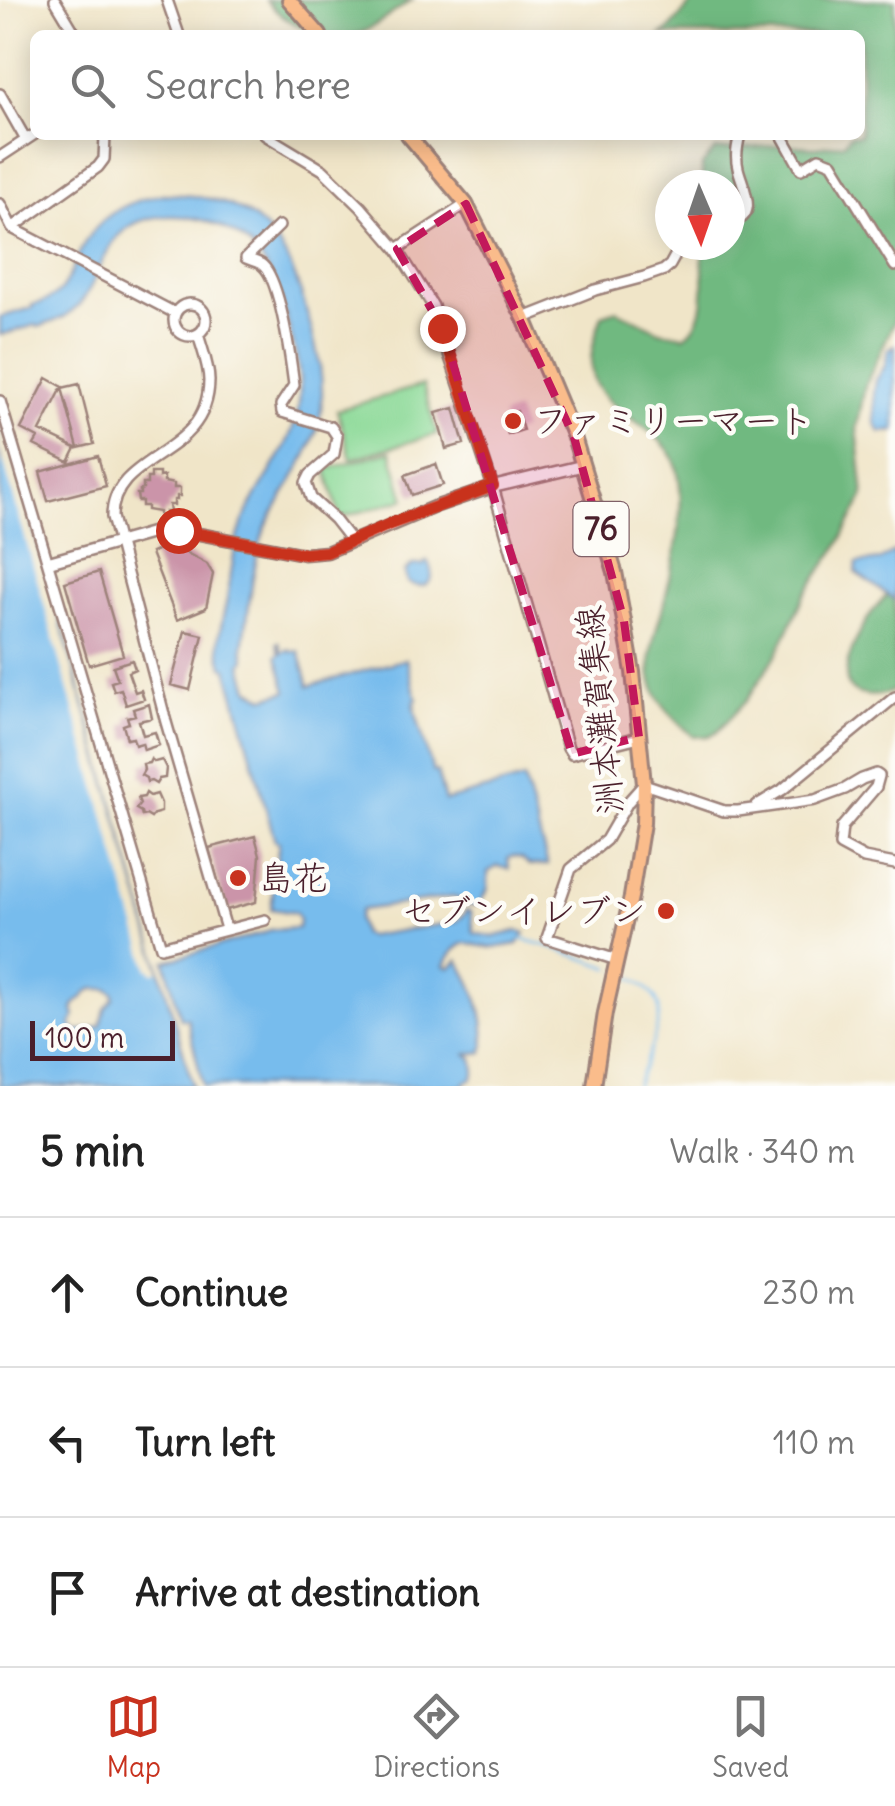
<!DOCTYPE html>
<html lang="en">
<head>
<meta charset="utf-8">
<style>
	body { margin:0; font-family:Delius,"Klee One",sans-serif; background:#f2f2f2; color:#222 }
	.compass { position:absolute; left:655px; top:170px; width:90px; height:90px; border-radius:50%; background:#fff; box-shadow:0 5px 25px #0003; rotate:178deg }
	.scale { position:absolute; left:30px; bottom:25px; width:145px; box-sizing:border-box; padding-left:10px; border:5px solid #4a1f2b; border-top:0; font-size:28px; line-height:35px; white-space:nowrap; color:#4a1f2b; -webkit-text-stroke:8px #fdfcf7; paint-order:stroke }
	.stop { position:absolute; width:30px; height:30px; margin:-22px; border:8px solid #c8321e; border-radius:50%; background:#fff }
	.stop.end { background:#c8321e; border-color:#fff; box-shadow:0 2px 10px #0008 }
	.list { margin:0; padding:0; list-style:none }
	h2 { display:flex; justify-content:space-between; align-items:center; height:130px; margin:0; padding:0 40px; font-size:42px }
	h2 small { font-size:32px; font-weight:400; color:#767676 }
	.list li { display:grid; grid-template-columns:65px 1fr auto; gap:30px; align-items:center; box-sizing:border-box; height:150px; padding:0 40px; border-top:2px solid #e0e0e0 }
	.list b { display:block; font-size:38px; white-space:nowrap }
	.list em { font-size:32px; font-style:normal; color:#767676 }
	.icon { flex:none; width:55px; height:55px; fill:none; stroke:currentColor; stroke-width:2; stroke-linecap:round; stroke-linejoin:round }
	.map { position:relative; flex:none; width:895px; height:1086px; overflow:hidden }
	.search { position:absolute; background:#fff; box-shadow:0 5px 25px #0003; left:30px; right:30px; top:30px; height:110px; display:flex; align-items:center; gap:25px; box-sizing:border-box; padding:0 35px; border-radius:15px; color:#767676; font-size:38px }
	.sheet { height:580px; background:#fff }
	nav { display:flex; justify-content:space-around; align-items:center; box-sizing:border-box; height:140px; border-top:2px solid #e0e0e0; background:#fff; font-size:28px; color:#767676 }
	nav a { display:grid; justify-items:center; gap:5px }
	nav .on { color:#c8321e }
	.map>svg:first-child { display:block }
	.green { fill:#8bd997; stroke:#6a7c61; stroke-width:2.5 }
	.forest { fill:#70b980; stroke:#5d6c56; stroke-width:2.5 }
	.water { fill:#77bced; stroke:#606e8c; stroke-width:2.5; fill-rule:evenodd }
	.pier { fill:#f0e5c8 }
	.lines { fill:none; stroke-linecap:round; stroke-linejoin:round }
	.stream { stroke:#77bced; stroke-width:2.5 }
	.building { fill:#cb94a9 }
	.minor-casing { stroke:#9d827a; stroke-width:14 }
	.tertiary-casing { stroke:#9d827a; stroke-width:15 }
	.primary-casing { stroke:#9d827a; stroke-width:18 }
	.minor { stroke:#fff; stroke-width:9 }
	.tertiary { stroke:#fff; stroke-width:10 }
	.primary { stroke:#fabc8b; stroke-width:12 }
	.route { stroke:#c8321e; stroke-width:12 }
	.marked { fill:#c2185b; fill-opacity:0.2; stroke:#c2185b; stroke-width:8; stroke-dasharray:20 12; stroke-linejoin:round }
	.poi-dot { fill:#c8321e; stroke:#fdfcf7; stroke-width:4 }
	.labels { text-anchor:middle; stroke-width:9; stroke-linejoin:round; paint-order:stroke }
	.shield { fill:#fdfcf7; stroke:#806168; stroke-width:2.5 }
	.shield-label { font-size:32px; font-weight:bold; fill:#4a1f2b }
	.poi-label { font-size:35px; fill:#4a1f2b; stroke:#fdfcf7; text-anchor:start }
	.street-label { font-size:35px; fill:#4a1f2b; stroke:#fdfcf7 }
</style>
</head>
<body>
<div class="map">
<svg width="895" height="1086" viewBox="0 0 895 1086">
	<rect width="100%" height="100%" fill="#fdfcf7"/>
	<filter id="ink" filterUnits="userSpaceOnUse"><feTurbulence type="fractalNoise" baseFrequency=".01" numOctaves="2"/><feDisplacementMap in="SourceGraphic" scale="20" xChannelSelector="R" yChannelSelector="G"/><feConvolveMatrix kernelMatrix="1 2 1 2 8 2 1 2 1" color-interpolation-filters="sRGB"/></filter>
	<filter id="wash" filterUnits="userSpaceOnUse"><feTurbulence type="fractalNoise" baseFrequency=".0048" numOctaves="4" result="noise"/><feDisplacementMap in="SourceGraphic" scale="40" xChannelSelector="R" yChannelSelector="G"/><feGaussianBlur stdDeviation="2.25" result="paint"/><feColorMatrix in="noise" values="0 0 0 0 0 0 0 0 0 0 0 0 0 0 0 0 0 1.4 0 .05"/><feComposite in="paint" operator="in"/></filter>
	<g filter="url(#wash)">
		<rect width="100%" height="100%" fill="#f0e5c8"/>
		<path class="green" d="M 423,385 L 437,434 L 351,459 L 337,410 Z
			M 391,451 L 405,499 L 340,518 L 326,469 Z"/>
		<path class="forest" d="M 266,0 L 412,0 C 395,11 377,27 358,34 C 326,44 285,25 266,0 Z
			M 694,0 L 895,0 L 895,320 L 865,386 L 857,428 L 864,496 L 837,548 L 805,594 L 777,654 L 747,700 L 716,733 L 708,736 L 694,737 C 678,722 657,704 652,682 C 646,659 656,630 663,607 C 673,567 689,502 675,462 C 670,448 657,437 645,428 C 592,392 579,381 602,315 L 617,310 L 660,331 L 684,336 C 711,320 702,273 702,245 L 730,245 L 730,185 L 702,185 L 702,165 L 715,150 L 785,145 L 814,147 L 844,143 L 850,135 L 860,135 L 860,35 L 661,35 L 670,29 Z
			M 895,587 L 895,690 C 883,696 867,698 855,692 C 832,679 861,628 873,611 C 879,603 888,595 895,587 Z"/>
		<path class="water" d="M 163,194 C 256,195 287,236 309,320 C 317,351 325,378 321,410 C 316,446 294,477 277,507 C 272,516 266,525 263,534 C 252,570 249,610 243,647 L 245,660 L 242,664 L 249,689 L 265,698 L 287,691 L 277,656 L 280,654 L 277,643 L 279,642 L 282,653 L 289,649 L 290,652 L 299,651 L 309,686 L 406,659 L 417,700 L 414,702 L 416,706 L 414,707 L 433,772 L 437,772 L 445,801 L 524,779 L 548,865 L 529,865 L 522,858 L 512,856 L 508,859 L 509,869 L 498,866 L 488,872 L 488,889 L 478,905 L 465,905 L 465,900 L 452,897 L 361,910 L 358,919 L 362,934 L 368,936 L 456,922 L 465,914 L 466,910 L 471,912 L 474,933 L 493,937 L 517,931 L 525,933 L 518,944 L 492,948 L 465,943 C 454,948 449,955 445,966 L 450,968 L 458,960 C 475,986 489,1021 483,1052 L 467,1054 L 473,1058 L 475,1069 L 473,1078 L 465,1082 L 464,1086 L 203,1086 L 187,1018 L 181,1019 L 165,961 L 264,933 L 270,930 L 298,928 L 299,920 L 296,913 L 271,909 L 279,842 L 275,841 L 227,668 L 223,666 C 221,659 219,652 219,644 C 219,629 224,614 227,599 C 232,570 234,538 248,511 C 264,478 291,447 298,410 C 305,377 293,344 285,313 C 276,282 263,250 233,233 C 206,217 168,210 138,222 C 101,238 102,279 78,306 C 67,318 53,322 38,327 L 36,325 L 0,335 L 0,317 L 32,308 L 32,305 C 73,298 68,265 89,236 C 107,210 134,200 163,194 Z
			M 895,345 L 895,431 L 880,432 L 875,422 L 874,392 L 876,380 L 885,366 L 888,349 Z
			M 0,408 L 193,1086 L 0,1086 ZM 93,989 L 108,989 L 113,993 L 114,998 L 105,1009 L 101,1026 L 76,1032 L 71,1025 L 75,1016 L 73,1010 L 75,1004 C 83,1000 85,992 93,989 Z
			M 895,551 L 895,600 L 856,573 L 857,563 L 881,560 Z
			M 427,561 C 440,579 426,593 407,582 L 405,572 L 412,565 L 423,565 Z"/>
		<path class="pier" d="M 0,415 L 159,971 L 152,973 L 150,968 L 148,969 L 0,450 Z"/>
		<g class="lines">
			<path class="stream" d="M 518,938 L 548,946 L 610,968
				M 618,971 C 633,979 656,989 659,1008 C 661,1027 643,1068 636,1086"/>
		</g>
		<g id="blocks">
			<path class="building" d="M 47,378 L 63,387 L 62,388 L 79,384 L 94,444 L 78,448 L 62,388 L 40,431 L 76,448 L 69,462 L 34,445 L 38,438 L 21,429 Z
				M 454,408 L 464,444 L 446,449 L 436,413 Z
				M 517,411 L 523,430 L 508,435 L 502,416 Z
				M 98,456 L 106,486 L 48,501 L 40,472 Z
				M 436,464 L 443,485 L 412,495 L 405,475 Z
				M 151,473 L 159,473 L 159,477 L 164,476 L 164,482 L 174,484 L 174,488 L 180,488 L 180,496 L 177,496 L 177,500 L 174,500 L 174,505 L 169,505 L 170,512 L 165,512 L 165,517 L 159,517 L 159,512 L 147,510 L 147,506 L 142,506 L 142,501 L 138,501 L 137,494 L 140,494 L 140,490 L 143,489 L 143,484 L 147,484 L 147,478 L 151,478 Z
				M 161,549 L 181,550 L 207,564 L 213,574 L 206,608 L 177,620 L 151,553 Z
				M 99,572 L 123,655 L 89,665 L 65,582 Z
				M 185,631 L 203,635 L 190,690 L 171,685 Z
				M 132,660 L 135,669 L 128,672 L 135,692 L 141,690 L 144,699 L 126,705 L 121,689 L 114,691 L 111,682 L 118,680 L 113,666 Z
				M 149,704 L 152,718 L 139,721 L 143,735 L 155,732 L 159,745 L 144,750 L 142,743 L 135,745 L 133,738 L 127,739 L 123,725 L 129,723 L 127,717 L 135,715 L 133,709 Z
				M 151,759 L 155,762 L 162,760 L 166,768 L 165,778 L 159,779 L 156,784 L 151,781 L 147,782 L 146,778 L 141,775 L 144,770 L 143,764 L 149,763 Z
				M 146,793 L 150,796 L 157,794 L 161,803 L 161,812 L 154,814 L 151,818 L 146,815 L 142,816 L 141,812 L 136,809 L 140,804 L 138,798 L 144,797 Z
				M 255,836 L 260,855 L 256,902 L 226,910 L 209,848 Z"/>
		</g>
	</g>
	<g filter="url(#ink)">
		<use href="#blocks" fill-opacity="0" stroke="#9d827a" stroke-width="2.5"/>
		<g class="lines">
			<g class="minor-casing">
				<path id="minor" d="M 55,0 L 76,35
					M 167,0 L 179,35
					M 0,94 L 26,140
					M 265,135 L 323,170 L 361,207 L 397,249 L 433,306 L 493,487 L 568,748 L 572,754 L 639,737
					M 782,135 L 801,169 L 819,158 L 832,163 L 895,266
					M 0,157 L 35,134
					M 0,204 L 12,228 L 175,313
					M 730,222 C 761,217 742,186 738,168 C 735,156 737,146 740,135
					M 279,226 L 246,258 C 250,260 256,261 261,264 C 280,276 291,362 294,385 L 281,405 L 282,412 L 331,427 L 337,436 L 334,454 L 310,475 L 306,483 L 311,498 L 334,519 L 352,542
					M 12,228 L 98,167 L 104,159 L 105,135
					M 397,249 L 466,204
					M174 320a16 16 0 1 1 32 0a16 16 0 1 1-32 0Z
					M 524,318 L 595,290 L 644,277 L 664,270 L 670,265 L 681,245
					M 198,334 C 202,349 209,365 209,381 C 208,459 112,452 112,517 L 166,722 L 226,929
					M 0,401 L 161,947 L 265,920
					M 757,805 L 782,790 L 895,697
					M 617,960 L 547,938 L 571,869 L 606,840 L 628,802 L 644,784 L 724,811 L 738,811 L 815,800 L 845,789 L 862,779 L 876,774 L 879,776 L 876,787 L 842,827 L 840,845 L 864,858 L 895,864"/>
			</g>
			<g class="tertiary-casing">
				<path id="tertiary" d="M 49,562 L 159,531 L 178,530 L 304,554 L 327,552 L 434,507 L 493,487 L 581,466"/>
			</g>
			<g class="primary-casing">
				<path id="primary" d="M 289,0 L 320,35
					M 408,135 L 466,204 L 524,318 L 574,437 L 615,572 L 624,621 L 633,672 L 644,784 L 643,823 L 631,897 L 605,1013 L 594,1086"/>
			</g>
			<use href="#minor" class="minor"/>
			<use href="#tertiary" class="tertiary"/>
			<use href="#primary" class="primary"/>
		</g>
	</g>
	<g class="lines" filter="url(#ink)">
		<path class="route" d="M 178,530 L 304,554 L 327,552 L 390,524 L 493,486 L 442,328"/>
	</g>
	<path class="marked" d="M 466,204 L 574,437 L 624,621 L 639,737 L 572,754 L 442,328 L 397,249 Z"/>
	<g class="poi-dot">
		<circle cx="513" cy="421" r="10"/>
		<circle cx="238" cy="878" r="10"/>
		<circle cx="666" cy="911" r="10"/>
	</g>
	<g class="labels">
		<rect class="shield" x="573.5" y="502" width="55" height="54" rx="8"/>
		<g class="shield-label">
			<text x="601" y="540">76</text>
		</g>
		<g class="poi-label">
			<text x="533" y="433">ファミリーマート</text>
			<text x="258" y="890">島花</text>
			<text x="646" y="923" text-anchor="end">セブンイレブン</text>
		</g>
		<g class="street-label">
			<text transform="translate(600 710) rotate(-96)" y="12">洲本灘賀集線</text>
		</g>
	</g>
</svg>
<svg class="compass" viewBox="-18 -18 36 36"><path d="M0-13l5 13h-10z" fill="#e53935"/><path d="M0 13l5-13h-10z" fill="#767676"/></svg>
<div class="scale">100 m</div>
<div class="stop" style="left:178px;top:530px"></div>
<div class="stop end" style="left:442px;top:328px"></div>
<div class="search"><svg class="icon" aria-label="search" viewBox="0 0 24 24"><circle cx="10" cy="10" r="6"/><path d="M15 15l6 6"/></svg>Search here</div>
</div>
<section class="sheet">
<h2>5 min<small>Walk · 340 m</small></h2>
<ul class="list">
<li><svg class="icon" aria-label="ahead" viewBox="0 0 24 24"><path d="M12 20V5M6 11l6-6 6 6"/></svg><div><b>Continue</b></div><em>230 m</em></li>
<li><svg class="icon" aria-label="left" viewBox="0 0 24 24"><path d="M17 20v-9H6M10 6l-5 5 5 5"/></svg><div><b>Turn left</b></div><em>110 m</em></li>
<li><svg class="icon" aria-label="arrive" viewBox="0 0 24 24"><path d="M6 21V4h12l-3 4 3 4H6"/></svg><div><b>Arrive at destination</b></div></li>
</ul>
</section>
<nav>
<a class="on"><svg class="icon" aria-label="map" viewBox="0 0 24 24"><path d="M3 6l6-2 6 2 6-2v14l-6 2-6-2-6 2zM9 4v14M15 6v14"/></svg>Map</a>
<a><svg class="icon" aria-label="directions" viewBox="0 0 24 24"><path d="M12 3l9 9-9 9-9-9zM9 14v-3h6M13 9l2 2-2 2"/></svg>Directions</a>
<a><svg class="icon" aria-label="saved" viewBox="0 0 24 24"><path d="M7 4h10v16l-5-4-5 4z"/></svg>Saved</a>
</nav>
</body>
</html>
